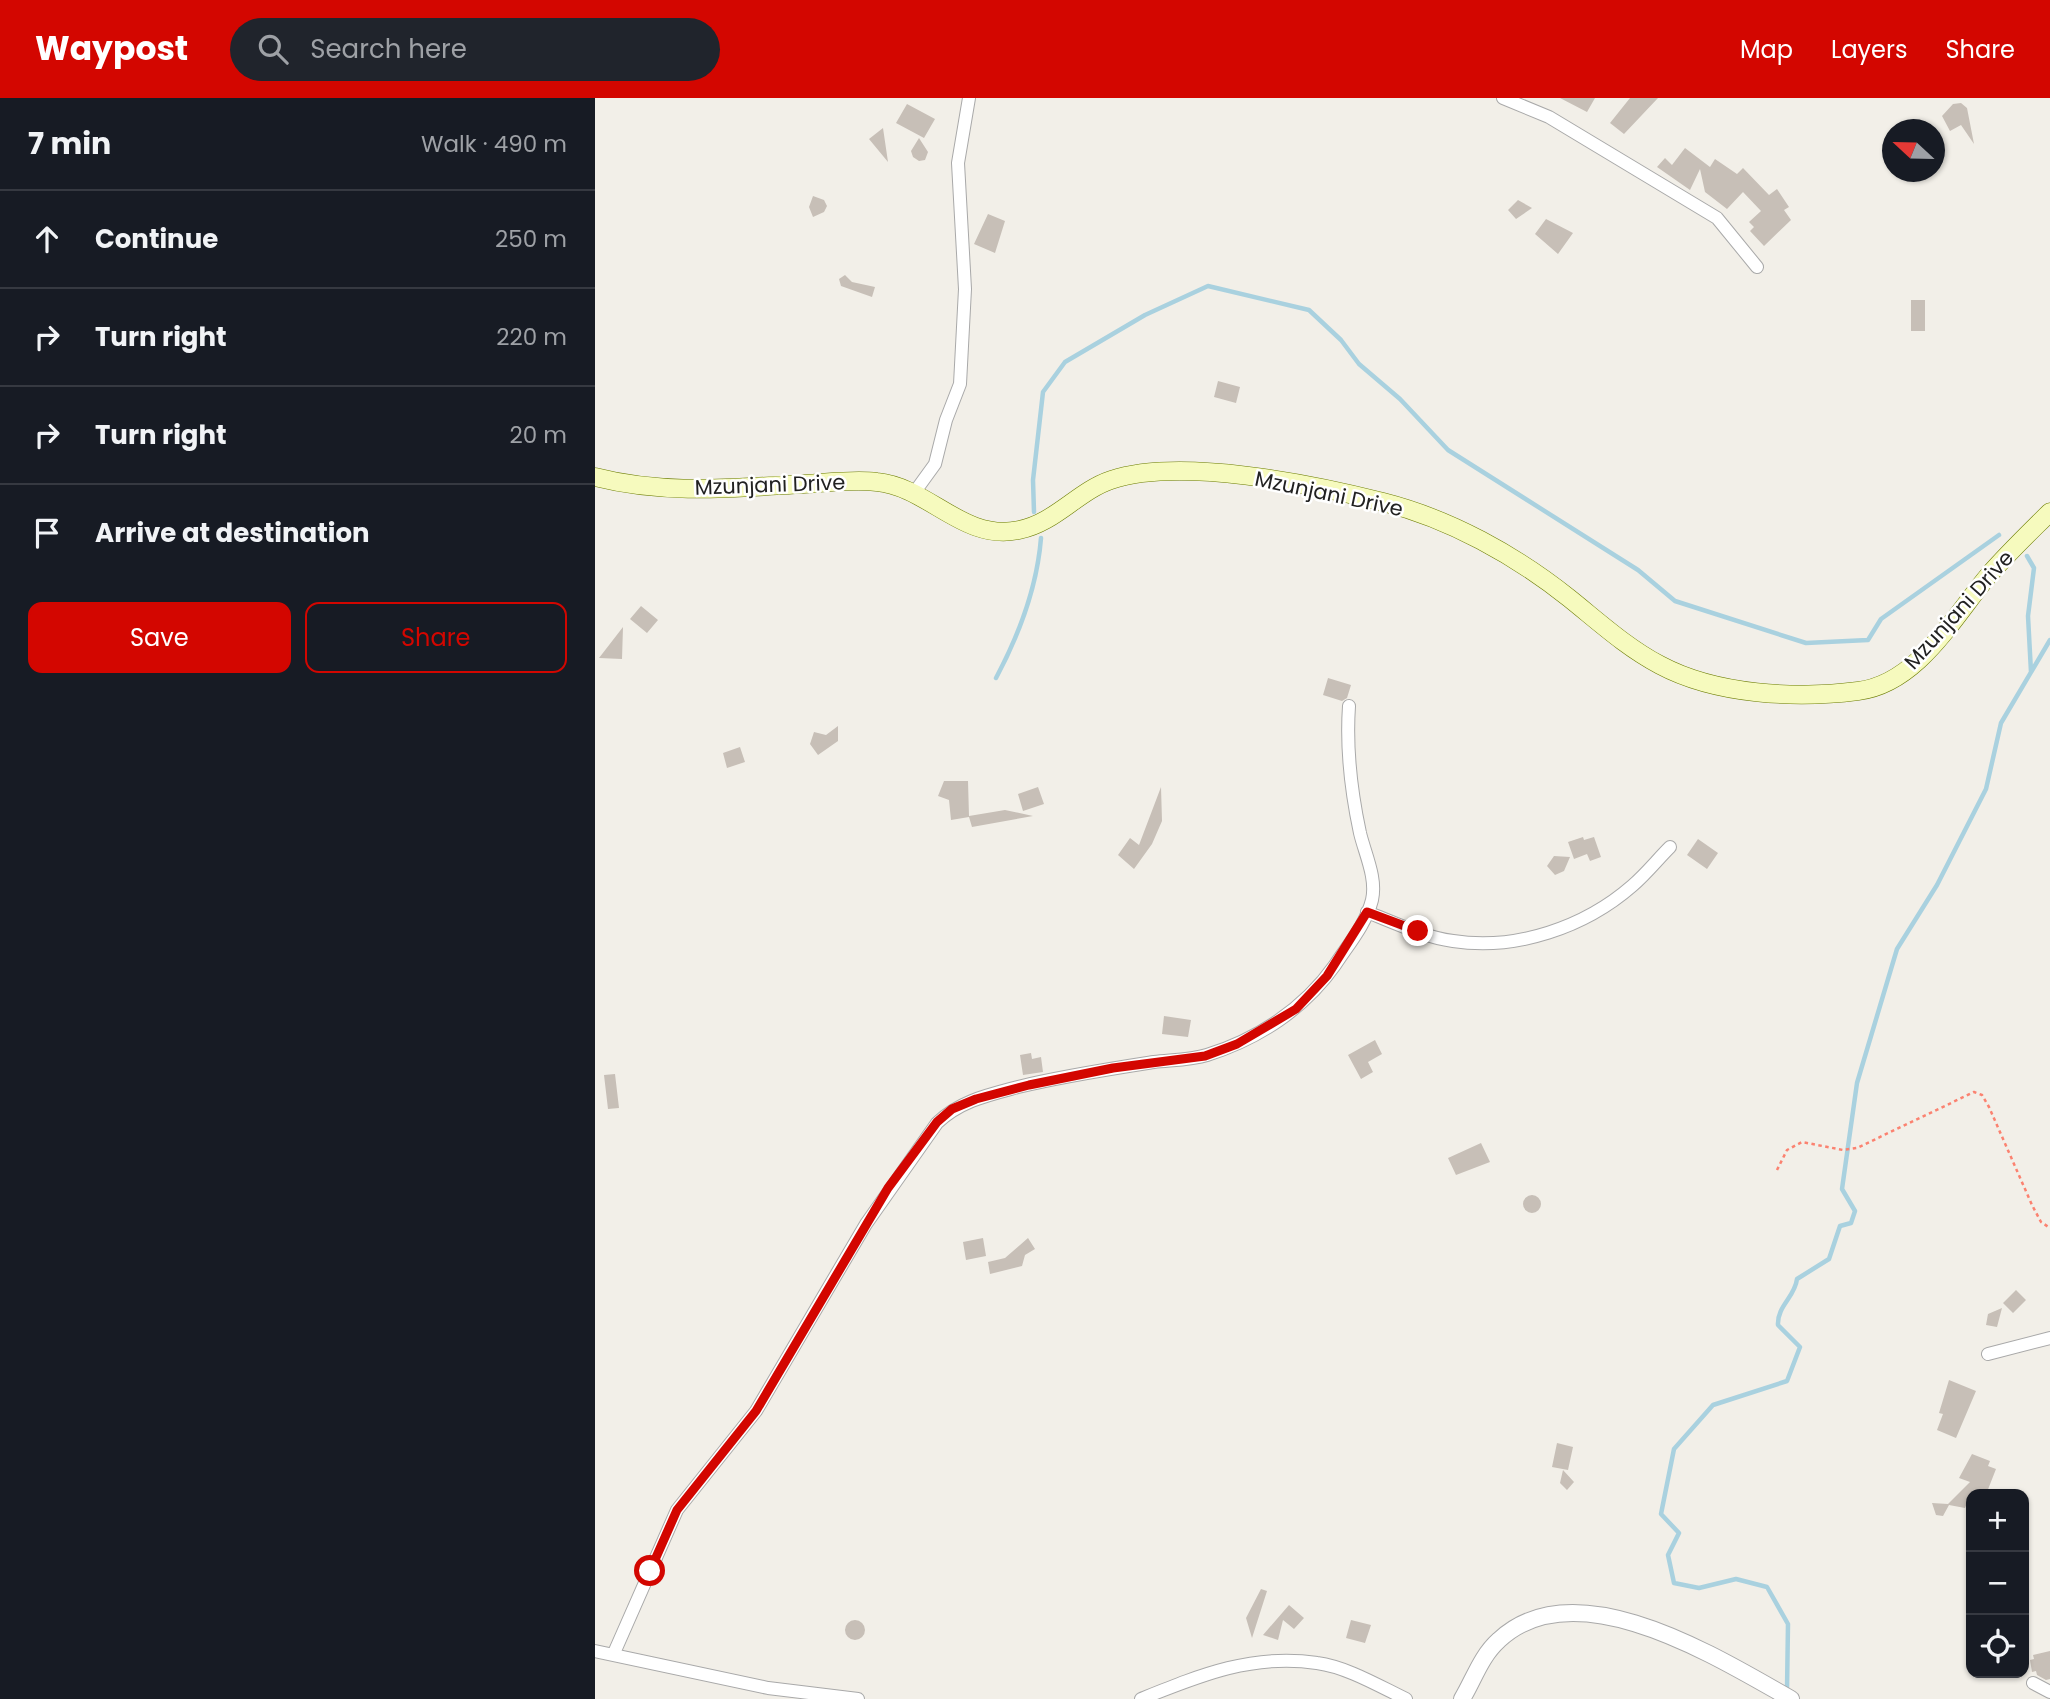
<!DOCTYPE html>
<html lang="en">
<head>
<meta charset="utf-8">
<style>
	body { margin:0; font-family:Poppins,sans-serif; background:#20242c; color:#f1f3f6 }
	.controls { position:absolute; right:21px; bottom:21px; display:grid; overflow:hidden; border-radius:14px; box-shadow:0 2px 5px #0004 }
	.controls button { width:63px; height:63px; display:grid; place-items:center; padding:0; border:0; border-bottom:2px solid #363941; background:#171b24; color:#f1f3f6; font:35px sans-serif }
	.compass { position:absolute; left:1287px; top:21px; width:63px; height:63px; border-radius:50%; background:#171b24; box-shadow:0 2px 5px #0004; rotate:292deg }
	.stop { position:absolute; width:21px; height:21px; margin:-16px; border:5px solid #d30600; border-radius:50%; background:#fff }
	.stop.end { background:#d30600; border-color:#fff; box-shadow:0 2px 7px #0008 }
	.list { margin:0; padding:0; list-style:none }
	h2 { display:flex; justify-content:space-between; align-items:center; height:91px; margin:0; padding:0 28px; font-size:30px }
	h2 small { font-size:23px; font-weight:400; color:#9ea1a6 }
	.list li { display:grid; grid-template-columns:46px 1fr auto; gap:21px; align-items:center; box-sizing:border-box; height:98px; padding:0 28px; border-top:2px solid #363941 }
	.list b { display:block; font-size:26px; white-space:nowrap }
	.list em { font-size:23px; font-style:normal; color:#9ea1a6 }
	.actions { display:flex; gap:14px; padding:21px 28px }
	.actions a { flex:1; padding:16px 0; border:2px solid #d30600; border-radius:14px; text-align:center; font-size:24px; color:#d30600 }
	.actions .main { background:#d30600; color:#fff }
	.icon { flex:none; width:38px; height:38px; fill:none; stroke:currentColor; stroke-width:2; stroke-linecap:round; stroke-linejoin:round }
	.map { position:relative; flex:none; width:1455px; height:1601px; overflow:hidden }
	header { display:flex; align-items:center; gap:42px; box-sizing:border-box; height:98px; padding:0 35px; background:#d30600; color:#fff }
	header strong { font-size:33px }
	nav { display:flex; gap:38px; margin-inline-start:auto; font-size:24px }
	.search { width:490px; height:63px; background:#20242c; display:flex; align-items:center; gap:18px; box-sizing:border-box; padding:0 24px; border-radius:38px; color:#9ea1a6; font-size:26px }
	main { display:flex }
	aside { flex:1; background:#171b24 }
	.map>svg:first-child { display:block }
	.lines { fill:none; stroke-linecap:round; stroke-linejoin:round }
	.stream { stroke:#a9d1df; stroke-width:4.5 }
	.building { fill:#c7bfb7 }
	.minor-casing { stroke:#a9a9a9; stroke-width:14 }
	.tertiary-casing { stroke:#a9a9a9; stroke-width:18 }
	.secondary-casing { stroke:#6c7d04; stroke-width:19 }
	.path { stroke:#fb8270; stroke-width:2.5; stroke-dasharray:3.5 3.5; stroke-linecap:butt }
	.minor { stroke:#fff; stroke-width:12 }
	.tertiary { stroke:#fff; stroke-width:16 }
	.secondary { stroke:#f6fabe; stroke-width:18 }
	.route { stroke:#d30600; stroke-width:9 }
	.labels { text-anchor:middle; stroke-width:5; stroke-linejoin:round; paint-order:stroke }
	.street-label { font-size:21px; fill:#222; stroke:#fff }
</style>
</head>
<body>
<header>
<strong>Waypost</strong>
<div class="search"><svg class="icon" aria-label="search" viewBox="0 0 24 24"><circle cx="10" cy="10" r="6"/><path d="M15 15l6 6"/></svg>Search here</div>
<nav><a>Map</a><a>Layers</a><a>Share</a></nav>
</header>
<main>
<aside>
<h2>7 min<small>Walk · 490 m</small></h2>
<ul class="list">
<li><svg class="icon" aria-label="ahead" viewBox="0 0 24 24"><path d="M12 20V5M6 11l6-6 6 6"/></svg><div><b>Continue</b></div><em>250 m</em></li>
<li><svg class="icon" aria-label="right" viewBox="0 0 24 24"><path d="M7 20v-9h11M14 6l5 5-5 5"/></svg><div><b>Turn right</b></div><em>220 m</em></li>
<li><svg class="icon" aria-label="right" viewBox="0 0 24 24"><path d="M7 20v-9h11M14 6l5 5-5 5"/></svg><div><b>Turn right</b></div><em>20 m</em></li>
<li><svg class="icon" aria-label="arrive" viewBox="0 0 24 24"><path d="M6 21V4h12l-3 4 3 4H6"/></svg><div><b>Arrive at destination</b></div></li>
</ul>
<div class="actions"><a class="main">Save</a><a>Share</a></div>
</aside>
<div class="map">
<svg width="1455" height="1601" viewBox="0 0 1455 1601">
	<rect width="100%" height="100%" fill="#f2efe8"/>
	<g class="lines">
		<path class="stream" d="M 439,414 L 438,382 L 448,294 L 470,264 L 550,217 L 613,188 L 714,212 L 746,242 L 764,266 L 805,301 L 853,352 L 1043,472 L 1080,503 L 1211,545 L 1273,542 L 1286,521 L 1404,437
			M 1432,458 L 1439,470 L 1433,518 L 1436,574
			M 401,580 C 425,535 442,490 446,440
			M 1192,1592 L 1193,1526 L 1172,1489 L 1141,1481 L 1104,1490 L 1079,1485 L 1073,1457 L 1084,1435 L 1066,1416 L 1079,1351 L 1118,1307 L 1192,1283 L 1205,1249 L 1183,1227 C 1182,1208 1200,1199 1202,1181 L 1234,1161 L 1245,1128 L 1256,1125 L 1260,1113 L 1247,1091 L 1262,985 L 1302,851 L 1342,787 L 1391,691 L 1406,625 L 1455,542"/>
	</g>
	<path class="building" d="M 965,0 L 1000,0 L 992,14 Z
		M 1035,0 L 1063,0 L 1029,36 L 1015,25 Z
		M 1366,5 L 1372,10 L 1379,46 L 1366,27 L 1355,33 L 1347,18 L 1358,6 Z
		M 312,6 L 340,21 L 329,40 L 301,25 Z
		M 288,30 L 293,64 L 274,41 Z
		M 324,40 L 333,54 L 330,62 L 324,63 L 318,59 L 316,53 Z
		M 1090,50 L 1115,69 L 1120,61 L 1142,76 L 1148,70 L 1174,97 L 1182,91 L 1194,109 L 1189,112 L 1196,122 L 1169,148 L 1155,133 L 1159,129 L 1154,124 L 1166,113 L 1148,94 L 1132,111 L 1110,94 L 1105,71 L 1095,92 L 1062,69 L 1070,60 L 1077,67 Z
		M 218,98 L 229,102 L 232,108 L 229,114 L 218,119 L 214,109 Z
		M 923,102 L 937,110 L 921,121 L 913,112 Z
		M 393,116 L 410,123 L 400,155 L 379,146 Z
		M 951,121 L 978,135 L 963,156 L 940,136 Z
		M 250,177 L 257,184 L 280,189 L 277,199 L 246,188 L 244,181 Z
		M 1316,202 L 1330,202 L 1330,233 L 1316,233 Z
		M 623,283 L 645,289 L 641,305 L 619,299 Z
		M 46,508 L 63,522 L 52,535 L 35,521 Z
		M 28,529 L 27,561 L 4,560 Z
		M 733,580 L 756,587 L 752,600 L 747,603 L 728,597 Z
		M 243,628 L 243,643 L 223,657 L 215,646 L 219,634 L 231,637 Z
		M 145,649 L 150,664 L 132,670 L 128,655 Z
		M 349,683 L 373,683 L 374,718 L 410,712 L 438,718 L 377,729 L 374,719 L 356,722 L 354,702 L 343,698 Z
		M 443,689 L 449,706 L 428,713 L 423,696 Z
		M 566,689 L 567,723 L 557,746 L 539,771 L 523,757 L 535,740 L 544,747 Z
		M 988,739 L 989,742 L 999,739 L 1006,759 L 995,763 L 992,756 L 979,761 L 973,744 Z
		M 1103,741 L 1123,755 L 1112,771 L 1092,757 Z
		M 959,758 L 975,759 L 969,773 L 960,777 L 952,768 Z
		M 569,918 L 596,922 L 593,939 L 567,936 Z
		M 780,942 L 787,956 L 773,964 L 778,974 L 766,981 L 753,957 Z
		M 436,955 L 437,961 L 446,959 L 448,974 L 428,977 L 425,957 Z
		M 20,976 L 24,1010 L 13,1011 L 9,977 Z
		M 886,1045 L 895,1064 L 861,1077 L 853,1060 Z
		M928 1106a9 9 0 1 1 18 0a9 9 0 1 1-18 0Z
		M 388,1140 L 391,1158 L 371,1162 L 368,1144 Z
		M 433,1140 L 440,1151 L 430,1157 L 427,1168 L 395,1176 L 393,1164 L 410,1160 Z
		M 1421,1192 L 1431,1202 L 1418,1215 L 1408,1205 Z
		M 1407,1210 L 1402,1229 L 1391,1227 L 1393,1216 Z
		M 1354,1282 L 1381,1293 L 1361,1340 L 1342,1332 L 1348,1316 L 1344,1315 Z
		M 962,1345 L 978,1349 L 973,1372 L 957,1369 Z
		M 1377,1356 L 1395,1363 L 1393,1368 L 1401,1371 L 1392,1394 L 1376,1396 L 1370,1410 L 1354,1407 L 1348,1418 L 1341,1417 L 1337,1405 L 1353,1406 L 1375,1384 L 1364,1380 Z
		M 968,1372 L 979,1384 L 972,1392 L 965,1385 Z
		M 666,1491 L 672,1493 L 657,1540 L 651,1520 Z
		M 694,1507 L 709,1520 L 699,1531 L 688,1522 L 683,1542 L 668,1537 Z
		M 756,1522 L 776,1527 L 770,1545 L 751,1540 Z
		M250 1532a10 10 0 1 1 20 0a10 10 0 1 1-20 0Z
		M 1455,1553 L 1455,1581 L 1451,1582 L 1442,1577 L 1441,1573 L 1437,1574 L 1435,1562 L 1439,1561 L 1438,1557 Z"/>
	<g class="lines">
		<g class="minor-casing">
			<path id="minor" d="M 908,0 L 954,19 L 1122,120 L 1162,169
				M 319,395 L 340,366 L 351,322 L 365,286 L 370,191 L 363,65 L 374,0
				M 772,814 C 800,825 829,839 858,843 C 921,853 990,829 1037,788 C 1051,776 1062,762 1075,749
				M 1393,1256 L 1455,1240
				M 0,1553 L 173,1590 L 263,1601
				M 19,1555 L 82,1412 L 161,1313 L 271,1126 L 342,1025 C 365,1003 393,997 423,989 C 468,978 514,971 559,964 C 576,962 596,962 612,957 C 663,941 709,911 740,867 C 753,847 771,826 777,802 C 782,780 770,756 765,735 C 756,693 751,651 754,608
				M 1438,1585 L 1455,1594
				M 546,1601 C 603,1578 658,1555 722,1565 C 752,1569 784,1588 811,1601"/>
		</g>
		<g class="tertiary-casing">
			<path id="tertiary" d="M 867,1601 C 879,1581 886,1558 904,1542 C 981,1470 1123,1560 1196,1601"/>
		</g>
		<g class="secondary-casing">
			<path id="secondary" d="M 0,379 C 69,397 139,390 209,386 C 233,385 258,381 282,384 C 334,389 368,444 424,432 C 460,425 483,393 516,382 C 585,359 717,386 788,404 C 855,421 920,457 974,500 C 1004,524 1031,549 1065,567 C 1121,597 1201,601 1263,593 C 1322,586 1358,520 1393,478 C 1412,456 1434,435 1455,414"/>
		</g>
		<path class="path" d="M 1182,1072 L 1192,1052 L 1207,1044 L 1248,1052 L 1262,1050 L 1379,994 L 1387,997 L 1394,1009 L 1437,1107 L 1446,1124 L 1455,1130"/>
		<use href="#minor" class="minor"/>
		<use href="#tertiary" class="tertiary"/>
		<use href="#secondary" class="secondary"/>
	</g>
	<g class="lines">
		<path class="route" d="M 55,1473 L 82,1412 L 161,1313 L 293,1090 L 342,1024 L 357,1011 L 381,1001 L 434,987 L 518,970 L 610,958 L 642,946 L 701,911 L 732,878 L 772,814 L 823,833"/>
	</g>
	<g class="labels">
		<g class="street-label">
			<text transform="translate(175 387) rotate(-2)" y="7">Mzunjani Drive</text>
			<text transform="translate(734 396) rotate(12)" y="7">Mzunjani Drive</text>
			<text transform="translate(1364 512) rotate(-48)" y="7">Mzunjani Drive</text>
		</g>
	</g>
</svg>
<div class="controls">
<button>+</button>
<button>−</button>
<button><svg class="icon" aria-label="locate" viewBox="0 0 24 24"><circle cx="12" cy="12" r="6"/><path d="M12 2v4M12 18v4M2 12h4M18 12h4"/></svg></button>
</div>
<svg class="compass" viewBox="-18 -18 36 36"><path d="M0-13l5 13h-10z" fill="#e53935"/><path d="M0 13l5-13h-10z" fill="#9ea1a6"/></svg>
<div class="stop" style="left:55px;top:1473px"></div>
<div class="stop end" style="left:823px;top:833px"></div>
</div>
</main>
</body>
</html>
